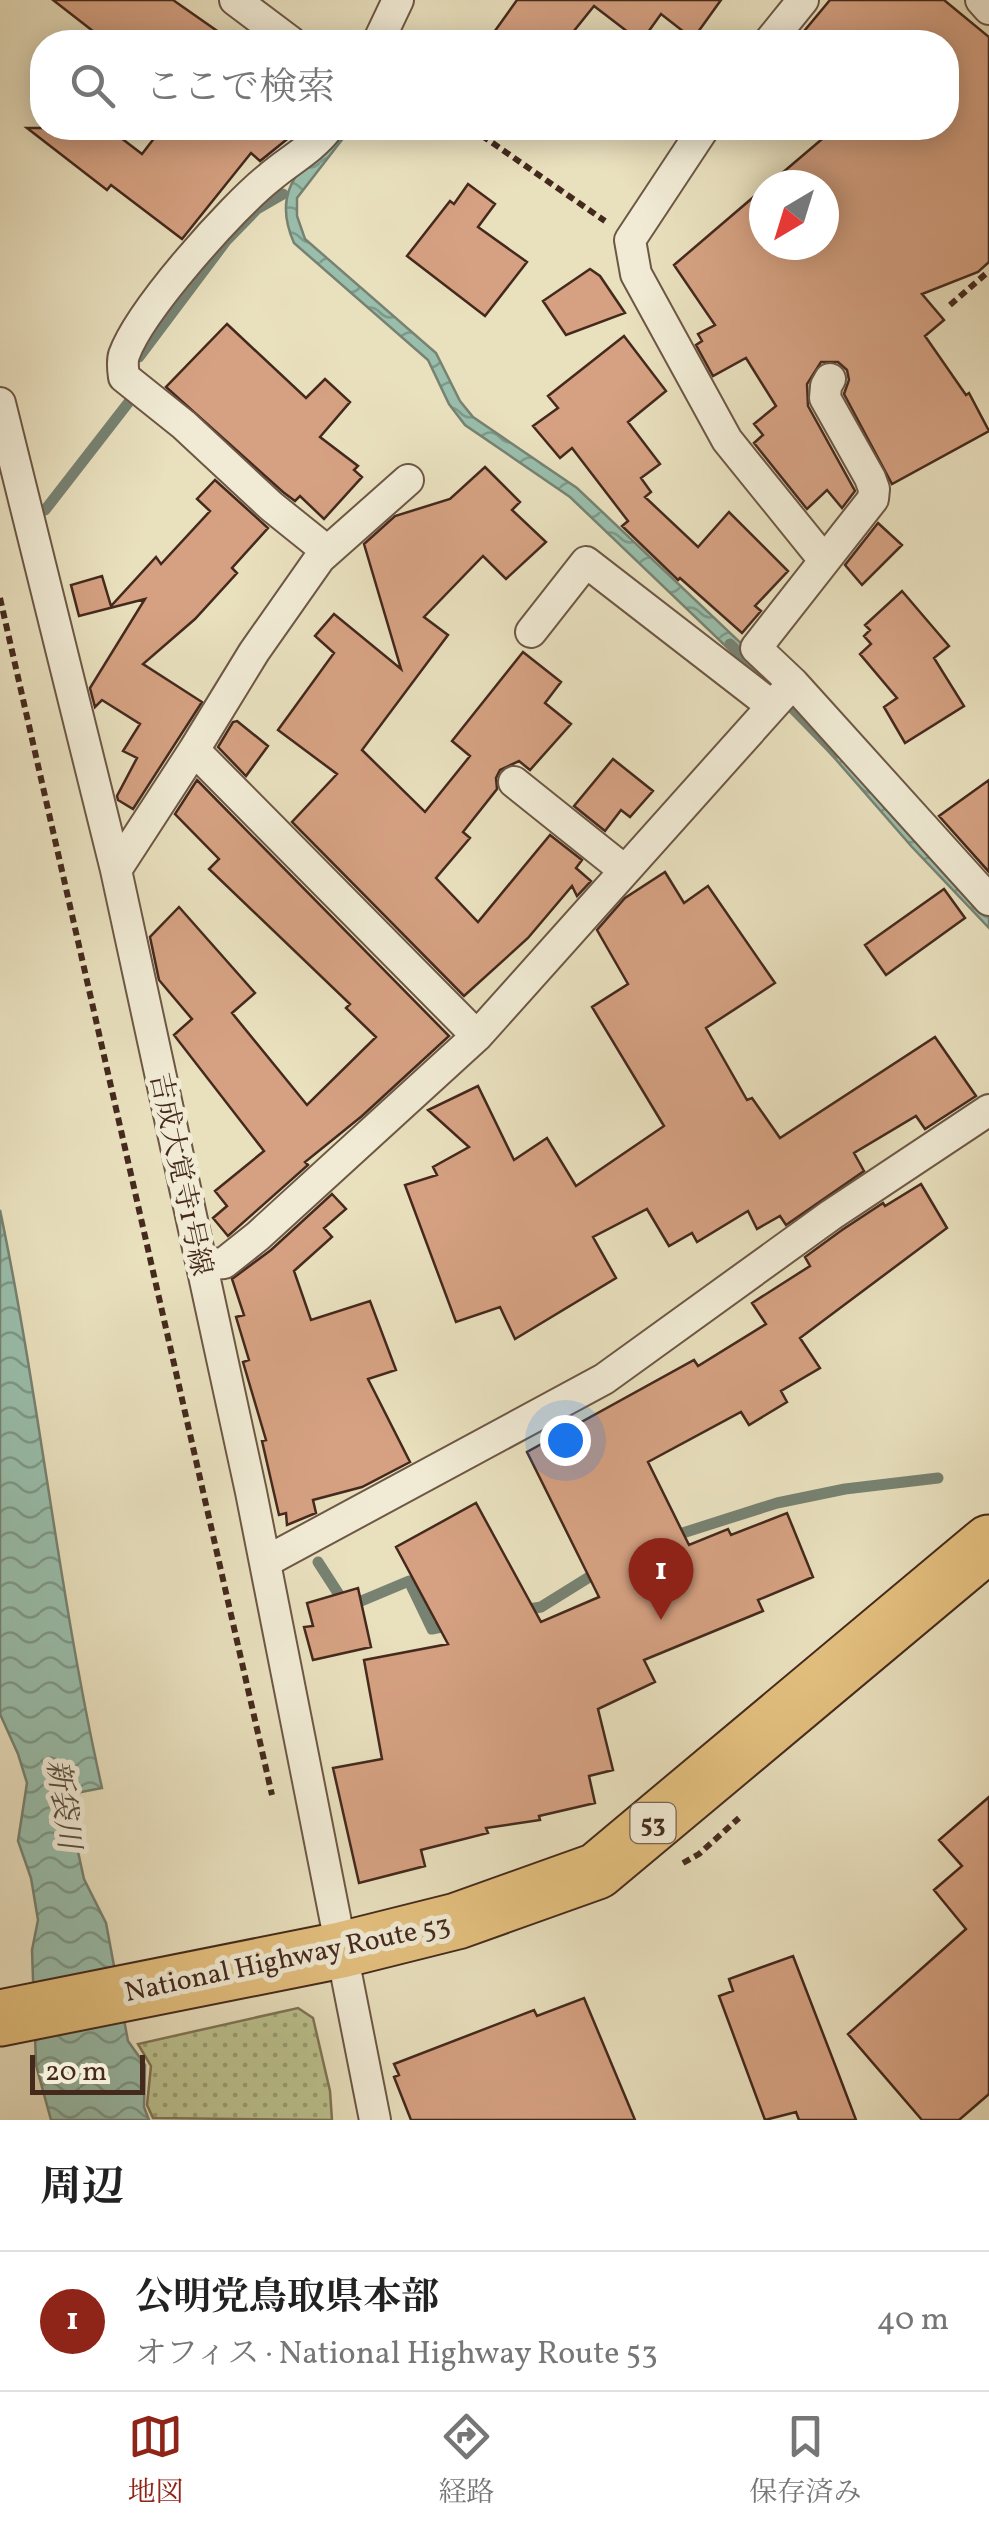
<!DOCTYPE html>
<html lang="ja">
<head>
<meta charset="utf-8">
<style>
	body { margin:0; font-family:Vollkorn,"Noto Serif JP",serif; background:#f2f2f2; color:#222 }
	.compass { position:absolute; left:749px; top:170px; width:90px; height:90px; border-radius:50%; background:#fff; box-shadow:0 5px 25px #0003; rotate:218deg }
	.scale { position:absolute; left:30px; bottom:25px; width:115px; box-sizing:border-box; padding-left:10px; border:5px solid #44291d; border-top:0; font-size:28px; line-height:35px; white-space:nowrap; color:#44291d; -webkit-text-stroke:8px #f1ebd5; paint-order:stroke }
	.you { position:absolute; left:565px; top:1440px; width:35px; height:35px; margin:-25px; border:8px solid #fff; border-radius:50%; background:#1a73e8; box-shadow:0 0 0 15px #1a73e833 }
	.badge { display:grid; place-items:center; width:65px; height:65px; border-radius:50%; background:#8f2418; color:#fff; font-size:32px; font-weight:700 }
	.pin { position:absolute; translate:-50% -82px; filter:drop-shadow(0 2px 5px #0008) }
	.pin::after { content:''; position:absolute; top:52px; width:35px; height:30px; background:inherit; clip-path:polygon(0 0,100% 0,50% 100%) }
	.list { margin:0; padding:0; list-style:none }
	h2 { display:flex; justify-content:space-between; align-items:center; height:130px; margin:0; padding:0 40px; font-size:42px }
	h2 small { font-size:32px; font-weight:400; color:#767676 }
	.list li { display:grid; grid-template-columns:65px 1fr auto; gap:30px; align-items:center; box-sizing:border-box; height:140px; padding:0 40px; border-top:2px solid #e0e0e0 }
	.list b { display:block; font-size:38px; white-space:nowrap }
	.list p { margin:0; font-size:32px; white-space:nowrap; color:#767676 }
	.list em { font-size:32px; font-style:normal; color:#767676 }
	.icon { flex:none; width:55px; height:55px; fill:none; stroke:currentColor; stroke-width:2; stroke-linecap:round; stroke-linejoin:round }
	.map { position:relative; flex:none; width:989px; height:2120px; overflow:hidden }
	.search { position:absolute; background:#fff; box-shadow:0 5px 25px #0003; left:30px; right:30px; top:30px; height:110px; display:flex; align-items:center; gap:25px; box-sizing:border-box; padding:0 35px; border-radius:40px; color:#767676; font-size:38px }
	.sheet { height:270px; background:#fff }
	nav { display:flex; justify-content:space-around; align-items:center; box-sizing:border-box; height:140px; border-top:2px solid #e0e0e0; background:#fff; font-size:28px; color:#767676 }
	nav a { display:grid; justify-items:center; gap:5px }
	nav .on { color:#8f2418 }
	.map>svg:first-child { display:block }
	.grass { fill:url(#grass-dots); stroke:#807556; stroke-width:2.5 }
	.water { fill:url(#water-waves); stroke:#778272; stroke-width:2.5 }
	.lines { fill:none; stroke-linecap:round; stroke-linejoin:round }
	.stream { stroke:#778272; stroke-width:11 }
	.building { fill:#d5a182; stroke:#44291d; stroke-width:2.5 }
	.street-casing { stroke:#6d5745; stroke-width:34 }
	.highway-casing { stroke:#44291d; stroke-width:59 }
	.path { stroke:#44291d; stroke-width:6; stroke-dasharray:8 5; stroke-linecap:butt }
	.street { stroke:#f1ebd5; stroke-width:30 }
	.highway { stroke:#e4c07f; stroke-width:55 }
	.labels { text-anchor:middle; stroke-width:10; stroke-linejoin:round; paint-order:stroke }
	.shield { fill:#f1ebd5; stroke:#786354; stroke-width:2.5 }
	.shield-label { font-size:25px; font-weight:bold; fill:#44291d }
	.street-label { font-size:28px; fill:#44291d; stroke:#f1ebd5 }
	.water-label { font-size:30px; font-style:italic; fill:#594e40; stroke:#f1ebd5 }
</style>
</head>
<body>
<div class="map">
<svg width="989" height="2120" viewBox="0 0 989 2120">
	<defs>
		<pattern id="grass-dots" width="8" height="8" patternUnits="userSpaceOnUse" patternTransform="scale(2.5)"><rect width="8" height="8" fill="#bbc18e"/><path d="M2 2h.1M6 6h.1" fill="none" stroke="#9a9d73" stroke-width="1.8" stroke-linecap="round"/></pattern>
		<pattern id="water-waves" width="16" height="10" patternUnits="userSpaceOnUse" patternTransform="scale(2.5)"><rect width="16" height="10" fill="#99beab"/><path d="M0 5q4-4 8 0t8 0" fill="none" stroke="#7e9a8b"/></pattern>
	</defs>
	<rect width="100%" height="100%" fill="#e9e0be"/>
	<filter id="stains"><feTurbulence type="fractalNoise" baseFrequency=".002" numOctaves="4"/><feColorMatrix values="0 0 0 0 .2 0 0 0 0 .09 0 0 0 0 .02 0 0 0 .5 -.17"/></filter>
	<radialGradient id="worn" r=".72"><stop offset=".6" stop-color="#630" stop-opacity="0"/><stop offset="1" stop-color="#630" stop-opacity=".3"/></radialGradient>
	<path class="grass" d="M 298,2008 L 313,2018 L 330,2091 L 332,2120 L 153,2118 L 147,2105 L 151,2066 L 138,2044 Z"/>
	<path class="water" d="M 335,128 L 351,128 L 297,198 L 297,216 L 305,239 L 436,353 L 460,401 L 473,417 L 577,488 L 745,647 L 737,657 L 570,497 L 465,425 L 449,404 L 428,360 L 294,243 C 270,188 303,169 335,128 Z
		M 833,740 L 989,912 L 989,928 L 912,847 L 825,747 Z
		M 0,1210 C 40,1401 59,1597 102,1788 L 76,1793 L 77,1847 L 84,1879 L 106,1923 L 128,2041 L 145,2065 L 144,2107 L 149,2120 L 51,2120 L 36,2065 L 32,1950 L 38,1920 L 31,1878 L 18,1841 L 27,1783 L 18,1754 L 0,1714 Z"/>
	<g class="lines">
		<path class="stream" d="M 139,357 L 226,241 L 257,209 L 283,194
			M 45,510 L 132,398
			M 730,644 L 836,753
			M 670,1537 L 777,1503 L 845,1489 L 938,1478
			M 318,1562 L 347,1607 L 409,1581 L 432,1629 L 451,1625
			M 518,1611 L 541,1607 L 599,1571"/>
	</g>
	<path class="building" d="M 53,0 L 173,0 L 233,42 L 107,42 Z
		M 517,0 L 721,0 L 693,39 L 661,14 L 641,42 L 594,6 L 565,42 L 487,42 Z
		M 830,0 L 944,0 L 989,37 L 989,262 L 978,272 L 922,294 L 944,320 L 925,336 L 966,395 L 969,393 L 989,431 L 892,484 L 844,394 L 849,380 L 847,370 L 838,362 L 821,362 L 807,384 L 808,406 L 855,491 L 842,508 L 827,490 L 807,509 L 754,443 L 763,435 L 754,424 L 776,406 L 746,358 L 713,376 L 696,345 L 702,341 L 698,334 L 715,325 L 674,265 L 764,188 L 764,245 L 824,245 L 824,185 L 768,185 L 835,128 L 946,128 L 946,42 L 795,42 Z
		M 27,128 L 108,128 L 142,154 L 162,128 L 301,128 L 260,161 L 251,153 L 182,239 L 111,185 L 107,190 Z
		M 468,184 L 495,204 L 478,227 L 527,262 L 485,316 L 407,256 L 450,201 L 454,204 Z
		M 590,269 L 600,276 L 625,313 L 566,335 L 543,301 Z
		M 227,324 L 306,398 L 325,379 L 350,402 L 320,437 L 358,466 L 354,470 L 362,477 L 324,519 L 300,496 L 295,501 L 283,492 L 166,387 Z
		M 624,336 L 666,391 L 628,422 L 660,464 L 641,478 L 651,492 L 645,497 L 698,547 L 729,512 L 788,571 L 755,606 L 761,611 L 742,633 L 680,578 L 678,580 L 622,526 L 628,521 L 572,448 L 560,458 L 533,426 L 558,408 L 548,396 Z
		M 485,467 L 520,502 L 512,510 L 546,542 L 506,579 L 483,556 L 424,617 L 448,635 L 362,750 L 425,812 L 470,756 L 452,741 L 523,652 L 561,682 L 545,703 L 571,724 L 530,770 L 519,761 L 500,770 L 496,778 L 497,789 L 463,832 L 470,838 L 436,878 L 478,922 L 550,835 L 582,860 L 576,868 L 591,881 L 577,896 L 572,886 L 528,938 L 464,996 L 292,822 L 337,774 L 278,730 L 334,653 L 315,636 L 334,614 L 401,669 L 364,544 L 395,516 L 450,499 Z
		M 215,480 L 268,528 L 232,568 L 237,573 L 195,619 L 143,664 L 202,702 L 133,809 L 118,800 L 117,796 L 137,758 L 123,751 L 140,724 L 102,700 L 95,707 L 90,688 L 145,599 L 79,616 L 71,585 L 102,576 L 111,606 L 156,557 L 161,564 L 210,511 L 197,499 Z
		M 878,523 L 902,545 L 862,585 L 845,565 Z
		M 902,591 L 949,646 L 934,658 L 964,706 L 905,743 L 884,707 L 897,698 L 860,654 L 871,644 L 864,636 L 870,630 L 865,625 Z
		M 237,721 L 268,746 L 246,776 L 218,747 L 233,722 Z
		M 613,759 L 653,791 L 630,817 L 621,810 L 605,831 L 574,806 Z
		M 197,780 L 449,1036 L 362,1116 L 305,1162 L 308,1165 L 228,1236 L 213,1218 L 227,1206 L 215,1191 L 264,1151 L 174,1035 L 192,1019 L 159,980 L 150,937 L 179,907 L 255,993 L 232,1013 L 307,1105 L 376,1037 L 346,1008 L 350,1004 L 209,869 L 219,859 L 175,814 Z
		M 989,780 L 989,872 L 939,816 Z
		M 665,872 L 684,903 L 708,886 L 775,983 L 706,1028 L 747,1100 L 752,1098 L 780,1138 L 935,1037 L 976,1096 L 925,1129 L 916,1116 L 854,1153 L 864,1171 L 786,1225 L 780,1216 L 757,1229 L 748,1211 L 697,1242 L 692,1233 L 669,1246 L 647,1209 L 593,1237 L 616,1278 L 515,1339 L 500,1307 L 456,1322 L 405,1185 L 437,1175 L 433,1167 L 469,1147 L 428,1110 L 478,1086 L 514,1160 L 547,1138 L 576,1186 L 664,1126 L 592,1007 L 628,984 L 597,930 L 625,898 Z
		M 944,889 L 965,918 L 886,975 L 865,945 Z
		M 921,1184 L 947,1228 L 800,1338 L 820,1368 L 781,1391 L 787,1402 L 749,1425 L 741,1412 L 648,1462 L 689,1545 L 728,1529 L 731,1535 L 787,1513 L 813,1577 L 758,1600 L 763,1611 L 644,1660 L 655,1682 L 598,1709 L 613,1770 L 589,1776 L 595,1803 L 539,1816 L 540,1820 L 486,1828 L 488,1833 L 421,1850 L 425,1866 L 359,1883 L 333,1768 L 382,1759 L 364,1660 L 448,1644 L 396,1547 L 476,1503 L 541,1622 L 599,1597 L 527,1452 L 694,1360 L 698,1366 L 766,1324 L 752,1303 L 810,1266 L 805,1257 L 842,1230 L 883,1203 L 885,1206 Z
		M 332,1194 L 346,1209 L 324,1228 L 332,1237 L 294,1271 L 311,1320 L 370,1301 L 396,1370 L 368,1379 L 410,1462 L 362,1487 L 313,1500 L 316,1513 L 287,1525 L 286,1513 L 279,1515 L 262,1441 L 266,1440 L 243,1362 L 249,1360 L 236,1317 L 244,1315 L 232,1279 L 271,1250 Z
		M 358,1588 L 371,1647 L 313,1660 L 304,1627 L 313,1626 L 307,1603 Z
		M 989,1797 L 989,2094 L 959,2120 L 922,2120 L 848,2034 L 966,1929 L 934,1890 L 962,1866 L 939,1840 Z
		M 793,1956 L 837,2070 L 856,2120 L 799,2120 L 796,2112 L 765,2120 L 719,1996 L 733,1991 L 729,1979 Z
		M 584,1998 L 635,2120 L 411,2120 L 394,2077 L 399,2075 L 394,2064 L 534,2010 L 537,2016 Z"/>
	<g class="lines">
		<g class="street-casing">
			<path id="street" d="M 235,0 L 291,42
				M 981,0 L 989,9
				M 378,42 L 398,0
				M 769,42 L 803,0
				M 704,128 L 630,240 L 636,274 L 727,440 L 824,560
				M 830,379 L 826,386 L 825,398 L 870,478 L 874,489 L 873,499 L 756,648 L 793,683 L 989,900
				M 0,403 L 116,870 L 251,1492 L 375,2120
				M 327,551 L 271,506 L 184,425 L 124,377 C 123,370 122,361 124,355 C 140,310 232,207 270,177 C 290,160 312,149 328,128
				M 531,632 L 586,562 L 772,706
				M 194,750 L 254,652 L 320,558 L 408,480
				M 514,782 L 624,870
				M 116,870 L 194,750 L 477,1036 L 793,683
				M 202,1265 L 224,1263 L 258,1236 L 477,1036
				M 265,1562 L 604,1379 L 831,1215 L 989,1110"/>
		</g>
		<g class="highway-casing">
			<path id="highway" d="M 0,2018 L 341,1950 L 457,1921 L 597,1871 L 989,1543"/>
		</g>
		<path class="path" d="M 471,128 L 605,221
			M 950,305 L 989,271
			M 0,598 L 272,1795
			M 683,1863 L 699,1854 L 739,1818"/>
		<use href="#street" class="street"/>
		<use href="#highway" class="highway"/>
	</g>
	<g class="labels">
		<rect class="shield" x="630.5" y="1803" width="45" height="40" rx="8"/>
		<g class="shield-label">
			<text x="653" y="1832">53</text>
		</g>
		<g class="street-label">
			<text transform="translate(182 1174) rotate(78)" y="10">吉成大覚寺1号線</text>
			<text transform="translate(287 1957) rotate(-12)" y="10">National Highway Route 53</text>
		</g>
		<g class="water-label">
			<text transform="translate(64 1804) rotate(82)" y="10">新袋川</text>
		</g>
	</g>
	<rect width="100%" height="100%" filter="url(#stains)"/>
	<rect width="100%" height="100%" fill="url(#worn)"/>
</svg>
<svg class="compass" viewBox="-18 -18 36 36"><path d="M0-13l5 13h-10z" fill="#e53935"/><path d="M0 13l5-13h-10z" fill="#767676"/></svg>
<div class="scale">20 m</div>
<div class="you"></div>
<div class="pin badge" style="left:661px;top:1620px">1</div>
<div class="search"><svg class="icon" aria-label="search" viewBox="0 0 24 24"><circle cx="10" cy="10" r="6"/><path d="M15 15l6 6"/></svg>ここで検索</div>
</div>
<section class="sheet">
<h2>周辺<small></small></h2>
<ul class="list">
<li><span class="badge">1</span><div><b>公明党鳥取県本部</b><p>オフィス · National Highway Route 53</p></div><em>40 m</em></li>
</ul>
</section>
<nav>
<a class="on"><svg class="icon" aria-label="map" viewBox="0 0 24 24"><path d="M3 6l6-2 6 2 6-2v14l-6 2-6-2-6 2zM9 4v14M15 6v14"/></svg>地図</a>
<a><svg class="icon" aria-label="directions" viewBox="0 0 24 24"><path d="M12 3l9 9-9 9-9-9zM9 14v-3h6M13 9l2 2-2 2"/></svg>経路</a>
<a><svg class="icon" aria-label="saved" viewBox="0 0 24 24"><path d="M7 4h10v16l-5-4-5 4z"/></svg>保存済み</a>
</nav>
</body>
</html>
